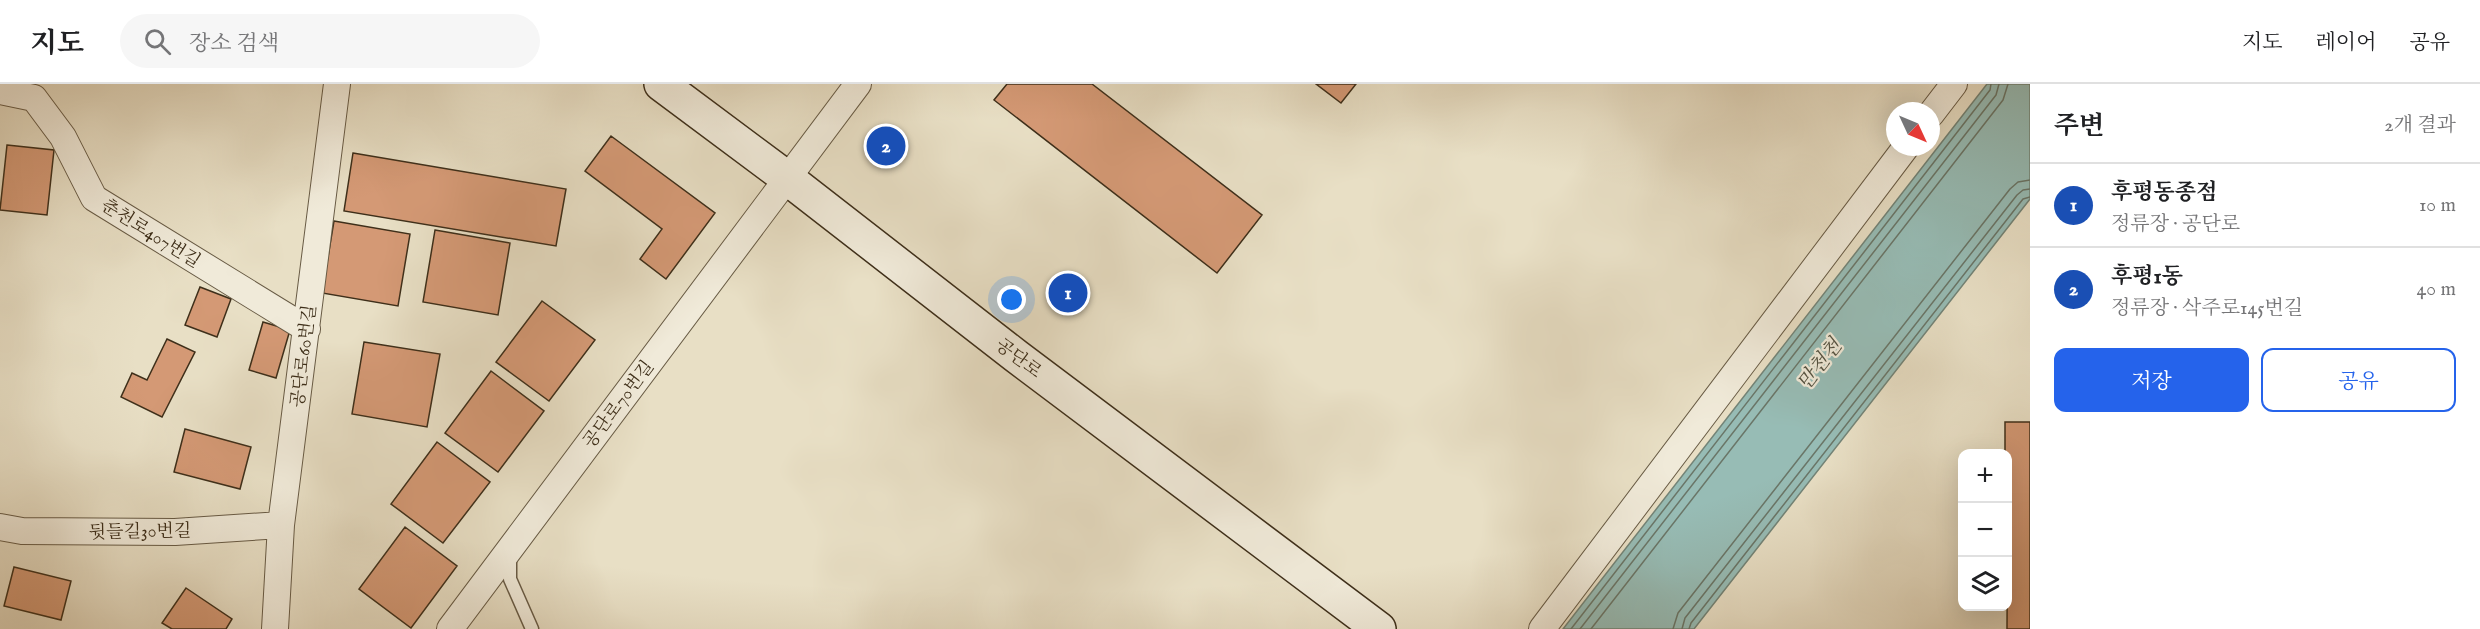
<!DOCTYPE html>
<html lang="ko">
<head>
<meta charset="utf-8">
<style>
	body { margin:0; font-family:"IM FELL English","Noto Serif KR",serif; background:#f6f6f6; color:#202124 }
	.controls { position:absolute; right:18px; bottom:18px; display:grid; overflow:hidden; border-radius:12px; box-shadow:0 6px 24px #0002 }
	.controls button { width:54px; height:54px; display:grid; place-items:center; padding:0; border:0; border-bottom:2px solid #e0e0e0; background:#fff; color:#202124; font:30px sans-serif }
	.compass { position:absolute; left:1886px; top:18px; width:54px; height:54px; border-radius:50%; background:#fff; box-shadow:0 6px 24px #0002; rotate:134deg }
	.you { position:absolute; left:1012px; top:216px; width:21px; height:21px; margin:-15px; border:4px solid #fff; border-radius:50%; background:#1a73e8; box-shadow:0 0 0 9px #1a73e833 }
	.badge { display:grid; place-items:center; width:39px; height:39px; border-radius:50%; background:#2563eb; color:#fff; font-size:20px; font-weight:700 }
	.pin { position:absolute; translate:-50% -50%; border:3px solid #fff; box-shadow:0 2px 6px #0006 }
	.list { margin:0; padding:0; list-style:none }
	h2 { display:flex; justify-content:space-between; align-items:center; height:78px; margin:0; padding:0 24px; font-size:26px }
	h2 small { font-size:20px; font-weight:400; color:#757577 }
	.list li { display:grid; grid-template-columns:39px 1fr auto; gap:18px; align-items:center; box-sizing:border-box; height:84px; padding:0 24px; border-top:2px solid #e0e0e0 }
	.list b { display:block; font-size:22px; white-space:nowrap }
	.list p { margin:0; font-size:20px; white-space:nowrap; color:#757577 }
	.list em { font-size:20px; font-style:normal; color:#757577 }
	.actions { display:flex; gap:12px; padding:18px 24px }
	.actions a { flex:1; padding:14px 0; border:2px solid #2563eb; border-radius:12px; text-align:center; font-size:21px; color:#2563eb }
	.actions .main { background:#2563eb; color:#fff }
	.icon { flex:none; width:33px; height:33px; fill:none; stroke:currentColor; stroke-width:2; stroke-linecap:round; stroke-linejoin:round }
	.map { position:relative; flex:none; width:2030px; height:545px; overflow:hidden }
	header { display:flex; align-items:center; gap:36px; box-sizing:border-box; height:84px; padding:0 30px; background:#fff; border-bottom:2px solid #e0e0e0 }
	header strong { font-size:28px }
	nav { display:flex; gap:33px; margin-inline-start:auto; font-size:21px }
	.search { width:420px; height:54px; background:#f6f6f6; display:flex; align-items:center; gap:15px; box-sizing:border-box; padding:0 21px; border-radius:33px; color:#757577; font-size:22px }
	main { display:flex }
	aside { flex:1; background:#fff }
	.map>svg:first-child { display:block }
	.water { fill:#97bcb5; stroke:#738477; stroke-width:1.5 }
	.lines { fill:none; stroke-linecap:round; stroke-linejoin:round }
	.shore { stroke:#6a7668; stroke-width:1.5 }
	.building { fill:#d49975; stroke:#3e2f1a; stroke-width:1.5 }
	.lane-casing { stroke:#685b45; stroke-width:15 }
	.street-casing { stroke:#685b45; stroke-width:28 }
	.secondary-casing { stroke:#3e2f1a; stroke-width:36 }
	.lane { stroke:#f0ead9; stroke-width:12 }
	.street { stroke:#f0ead9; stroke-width:26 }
	.secondary { stroke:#f0ead9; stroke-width:33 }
	.labels { text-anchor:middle; stroke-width:4.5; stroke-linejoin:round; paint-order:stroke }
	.street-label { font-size:18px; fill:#3e2f1a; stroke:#f0ead9 }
	.water-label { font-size:20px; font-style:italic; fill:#545241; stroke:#f0ead9 }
</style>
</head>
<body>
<header>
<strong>지도</strong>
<div class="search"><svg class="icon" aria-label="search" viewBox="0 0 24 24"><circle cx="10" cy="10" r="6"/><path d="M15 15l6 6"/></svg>장소 검색</div>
<nav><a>지도</a><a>레이어</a><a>공유</a></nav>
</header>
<main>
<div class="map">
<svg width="2030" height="545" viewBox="0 0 2030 545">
	<rect width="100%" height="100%" fill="#e8dfc5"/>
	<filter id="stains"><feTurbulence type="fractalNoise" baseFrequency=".00333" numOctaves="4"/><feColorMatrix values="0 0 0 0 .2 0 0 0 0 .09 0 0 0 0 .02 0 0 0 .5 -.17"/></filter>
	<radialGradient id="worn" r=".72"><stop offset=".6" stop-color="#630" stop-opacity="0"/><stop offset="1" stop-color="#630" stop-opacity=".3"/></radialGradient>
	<path class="water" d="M 1987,0 L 2030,0 L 2030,115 L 1694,545 L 1563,545 Z"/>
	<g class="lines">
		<path class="shore" d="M 1571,545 L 1990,6 L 1991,0
			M 1580,545 L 1996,11 L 1999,0
			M 1591,545 L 2003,16 L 2008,0
			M 1673,545 L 1678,529 L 2010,105 L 2018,98 L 2030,96
			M 1682,545 L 1685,534 L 2017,111 L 2023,106 L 2030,105
			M 1689,545 L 1691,539 L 2023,115 L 2030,113"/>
	</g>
	<path class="building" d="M 1007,0 L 1092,0 L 1262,131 L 1217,189 L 994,16 Z
		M 1316,0 L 1356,0 L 1341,19 Z
		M 611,52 L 715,129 L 666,195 L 640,175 L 662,145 L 585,87 Z
		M 7,61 L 54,66 L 47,131 L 0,126 Z
		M 353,69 L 566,105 L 556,162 L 344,127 Z
		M 334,137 L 410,150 L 398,222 L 322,209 Z
		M 435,146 L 510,159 L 498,231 L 423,218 Z
		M 200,203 L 231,215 L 217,253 L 185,241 Z
		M 542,217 L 595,256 L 549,317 L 496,278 Z
		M 263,238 L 290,246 L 276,294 L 249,286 Z
		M 167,255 L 195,268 L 162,333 L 121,313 L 132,289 L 147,296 Z
		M 364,258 L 440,270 L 427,343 L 352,330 Z
		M 491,287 L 544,327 L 498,388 L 445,349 Z
		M 2005,338 L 2030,338 L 2030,545 L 2007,545 L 2008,370 L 2005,370 Z
		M 185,345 L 251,363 L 240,405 L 174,388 Z
		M 437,358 L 490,398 L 443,459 L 391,420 Z
		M 405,443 L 457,482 L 411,544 L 359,505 Z
		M 14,483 L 71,497 L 61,536 L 4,522 Z
		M 186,504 L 232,535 L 226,545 L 172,545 L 162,539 Z"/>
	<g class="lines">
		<g class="lane-casing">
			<path id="lane" d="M 510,472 L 510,495 L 532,545"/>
		</g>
		<g class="street-casing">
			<path id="street" d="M 0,7 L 34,14 L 63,53 L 94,114 L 307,245
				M 1931,30 L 1954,0
				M 0,443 L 22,447 L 175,448 L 281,441
				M 275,545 L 281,441 L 337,0
				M 450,545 L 858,0
				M 1542,545 L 1906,63"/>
		</g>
		<g class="secondary-casing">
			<path id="secondary" d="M 661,0 L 787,94 L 1016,272 L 1379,545"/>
		</g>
		<use href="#lane" class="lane"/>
		<use href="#street" class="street"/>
		<use href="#secondary" class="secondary"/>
	</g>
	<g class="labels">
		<g class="street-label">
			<text transform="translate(151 149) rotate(32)" y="6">춘천로407번길</text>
			<text transform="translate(303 272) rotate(-83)" y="6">공단로60번길</text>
			<text transform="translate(1019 274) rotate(37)" y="6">공단로</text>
			<text transform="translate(618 320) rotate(-53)" y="6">공단로70번길</text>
			<text transform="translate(140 447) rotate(-1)" y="6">뒷들길30번길</text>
		</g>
		<g class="water-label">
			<text transform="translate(1819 280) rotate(-52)" y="7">만천천</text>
		</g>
	</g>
	<rect width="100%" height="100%" filter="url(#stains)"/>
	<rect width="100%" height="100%" fill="url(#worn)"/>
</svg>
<div class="controls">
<button>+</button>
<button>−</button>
<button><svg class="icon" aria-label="layers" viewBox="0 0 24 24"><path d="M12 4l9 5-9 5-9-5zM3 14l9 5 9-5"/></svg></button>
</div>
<svg class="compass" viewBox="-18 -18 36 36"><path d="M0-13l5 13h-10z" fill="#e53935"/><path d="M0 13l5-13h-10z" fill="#757577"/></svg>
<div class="you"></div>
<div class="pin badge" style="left:1068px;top:209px;background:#1a4fb4">1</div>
<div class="pin badge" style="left:886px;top:62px;background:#1a4fb4">2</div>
</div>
<aside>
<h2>주변<small>2개 결과</small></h2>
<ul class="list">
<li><span class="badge" style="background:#1a4fb4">1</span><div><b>후평동종점</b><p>정류장 · 공단로</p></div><em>10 m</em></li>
<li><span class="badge" style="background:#1a4fb4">2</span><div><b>후평1동</b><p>정류장 · 삭주로145번길</p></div><em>40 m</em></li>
</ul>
<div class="actions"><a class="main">저장</a><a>공유</a></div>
</aside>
</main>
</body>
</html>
